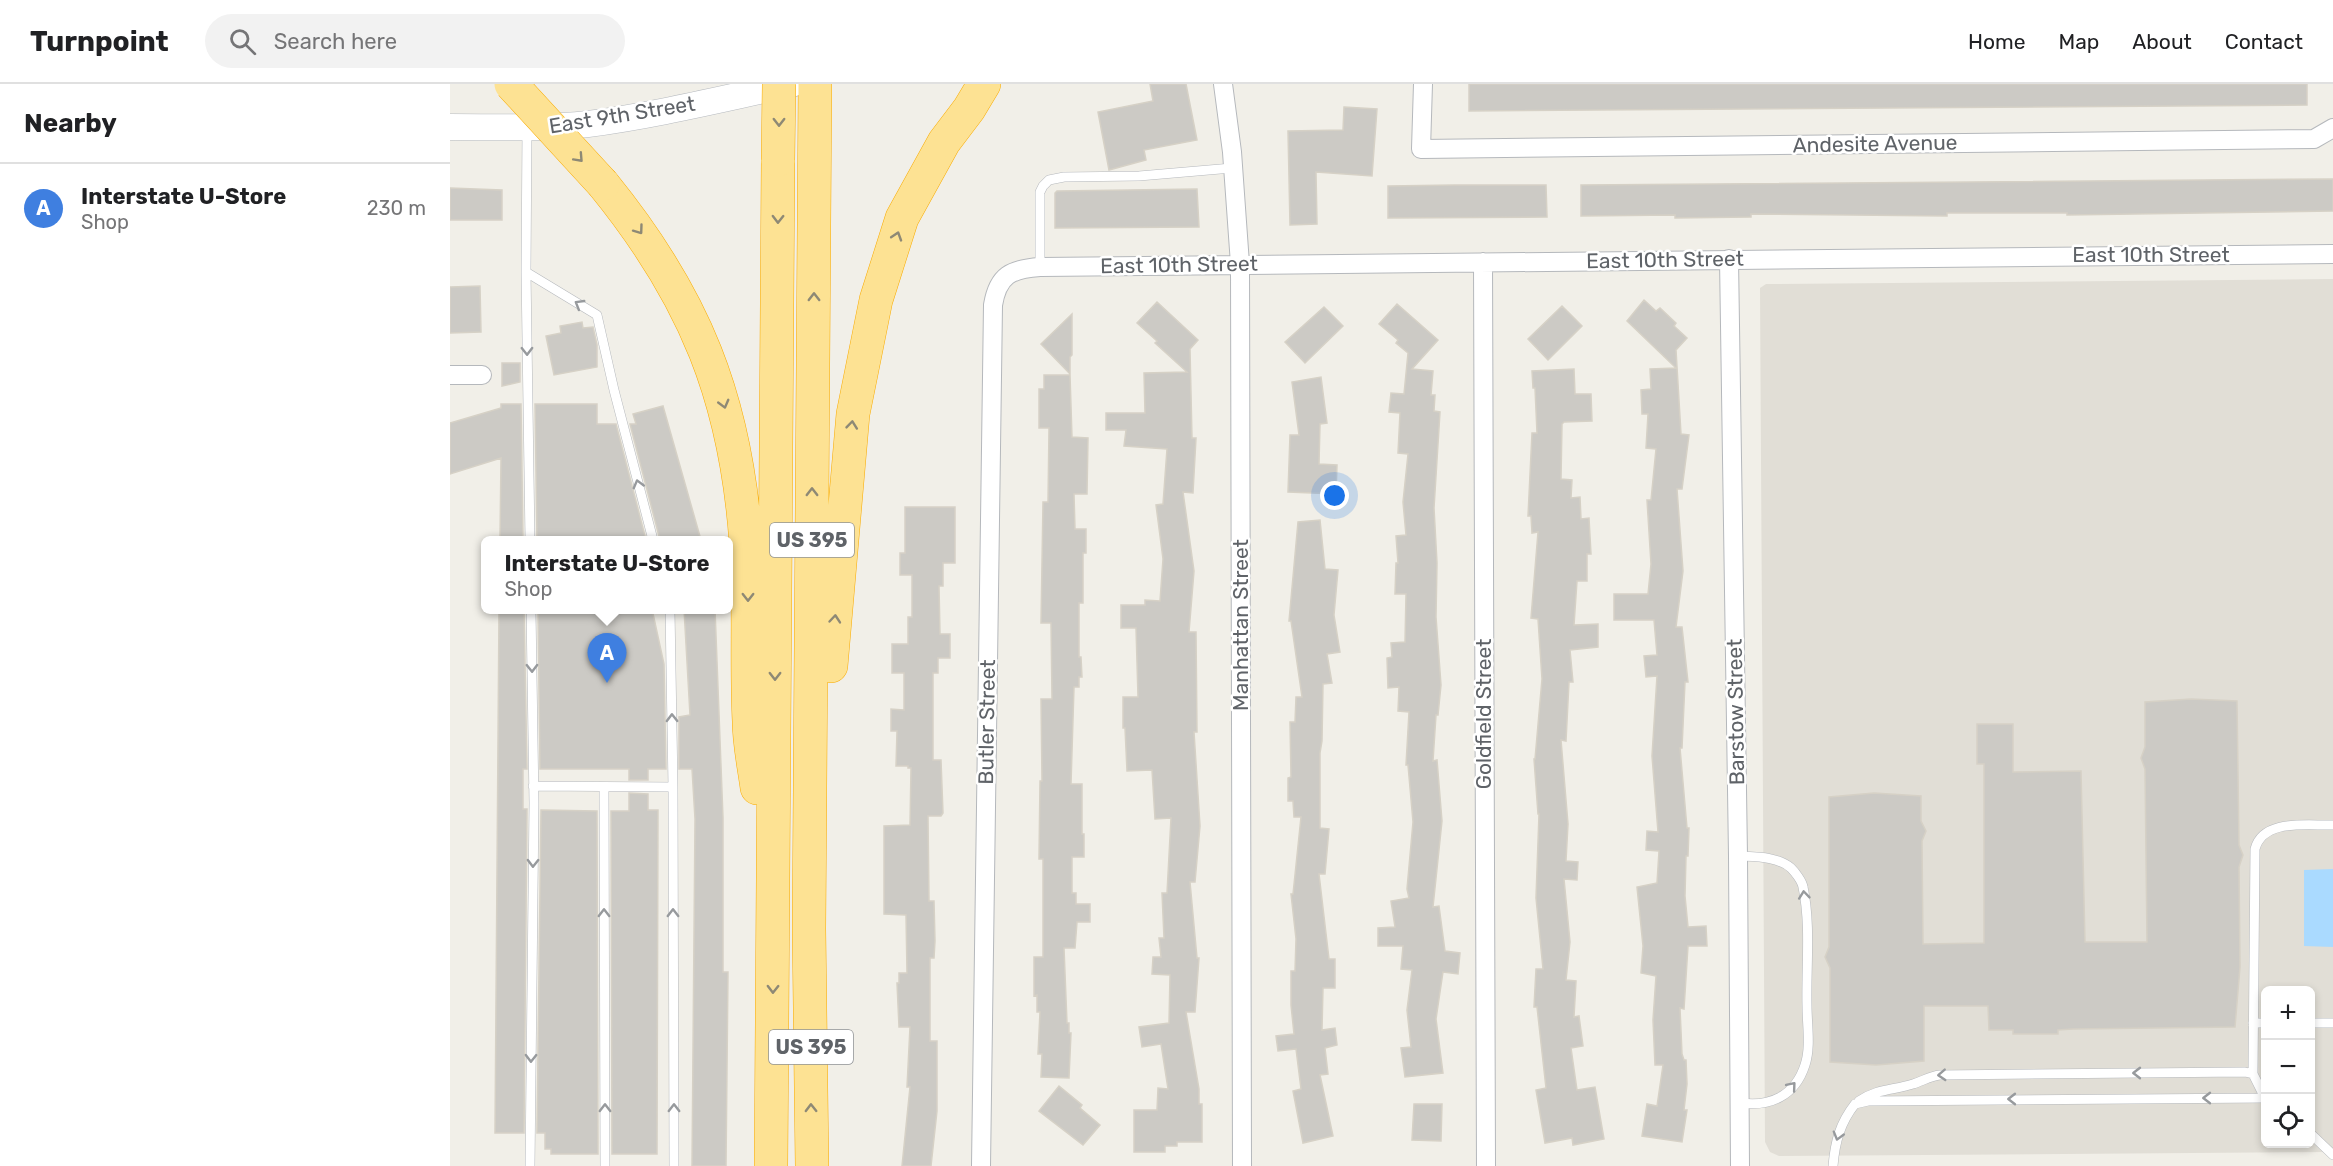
<!DOCTYPE html>
<html lang="en">
<head>
<meta charset="utf-8">
<style>
	body { margin:0; font-family:Rubik,sans-serif; background:#f2f2f2; color:#202124 }
	.controls { position:absolute; right:18px; bottom:18px; display:grid; overflow:hidden; border-radius:9px; box-shadow:0 3px 9px #0003 }
	.controls button { width:54px; height:54px; display:grid; place-items:center; padding:0; border:0; border-bottom:2px solid #e0e0e0; background:#fff; color:#202124; font:30px sans-serif }
	.you { position:absolute; left:885px; top:412px; width:21px; height:21px; margin:-15px; border:4px solid #fff; border-radius:50%; background:#1a73e8; box-shadow:0 0 0 9px #1a73e833 }
	.badge { display:grid; place-items:center; width:39px; height:39px; border-radius:50%; background:#ea580c; color:#fff; font-size:20px; font-weight:700 }
	.pin { position:absolute; translate:-50% -50px; filter:drop-shadow(0 2px 3px #0008) }
	.pin::after { content:''; position:absolute; top:32px; width:21px; height:18px; background:inherit; clip-path:polygon(0 0,100% 0,50% 100%) }
	.popup { position:absolute; left:31px; top:452px; width:252px; height:78px; box-sizing:border-box; display:grid; place-content:center; border-radius:9px; background:#fff; filter:drop-shadow(0 2px 4px #0005); font-size:20px; white-space:nowrap; color:#757577 }
	.popup b { font-size:22px; color:#202124 }
	.popup::after { content:''; position:absolute; left:50%; top:100%; margin-left:-12px; border:12px solid transparent; border-top-color:#fff }
	.list { margin:0; padding:0; list-style:none }
	h2 { display:flex; justify-content:space-between; align-items:center; height:78px; margin:0; padding:0 24px; font-size:26px }
	h2 small { font-size:20px; font-weight:400; color:#757577 }
	.list li { display:grid; grid-template-columns:39px 1fr auto; gap:18px; align-items:center; box-sizing:border-box; height:90px; padding:0 24px; border-top:2px solid #e0e0e0 }
	.list b { display:block; font-size:22px; white-space:nowrap }
	.list p { margin:0; font-size:20px; white-space:nowrap; color:#757577 }
	.list em { font-size:20px; font-style:normal; color:#757577 }
	.icon { flex:none; width:33px; height:33px; fill:none; stroke:currentColor; stroke-width:2; stroke-linecap:round; stroke-linejoin:round }
	.map { position:relative; flex:none; width:1883px; height:1082px; overflow:hidden }
	header { display:flex; align-items:center; gap:36px; box-sizing:border-box; height:84px; padding:0 30px; background:#fff; border-bottom:2px solid #e0e0e0 }
	header strong { font-size:28px }
	nav { display:flex; gap:33px; margin-inline-start:auto; font-size:21px }
	.search { width:420px; height:54px; background:#f2f2f2; display:flex; align-items:center; gap:15px; box-sizing:border-box; padding:0 21px; border-radius:33px; color:#757577; font-size:22px }
	main { display:flex }
	aside { flex:1; background:#fff }
	.map>svg:first-child { display:block }
	.education { fill:#e1ded6; fill-rule:evenodd }
	.water { fill:#aadaff }
	.building { fill:#cccac5; stroke:#d6d1c6; stroke-width:1.5 }
	.lines { fill:none; stroke-linecap:round; stroke-linejoin:round }
	.lane-casing { stroke:#b5b8bc; stroke-width:10 }
	.street-casing { stroke:#b5b8bc; stroke-width:20 }
	.secondary-casing { stroke:#b6babf; stroke-width:27 }
	.highway-casing { stroke:#f9ab00; stroke-width:34 }
	.lane { stroke:#fff; stroke-width:9 }
	.street { stroke:#fff; stroke-width:18 }
	.secondary { stroke:#fff; stroke-width:26 }
	.highway { stroke:#fde293; stroke-width:33 }
	.highway-bridge-casing { stroke:#f9ab00; stroke-width:34; stroke-linecap:butt }
	.highway-bridge { stroke:#fde293; stroke-width:33 }
	.oneway { stroke:#8e8975 }
	.oneway2 { stroke:#979a9d }
	.labels { text-anchor:middle; stroke-width:5; stroke-linejoin:round; paint-order:stroke }
	.shield { fill:#fff; stroke:#8f9295; stroke-width:1.5 }
	.shield-label { font-size:20px; font-weight:bold; fill:#5f6368 }
	.street-label { font-size:21px; fill:#5f6368; stroke:#fff }
</style>
</head>
<body>
<header>
<strong>Turnpoint</strong>
<div class="search"><svg class="icon" aria-label="search" viewBox="0 0 24 24"><circle cx="10" cy="10" r="6"/><path d="M15 15l6 6"/></svg>Search here</div>
<nav><a>Home</a><a>Map</a><a>About</a><a>Contact</a></nav>
</header>
<main>
<aside>
<h2>Nearby<small></small></h2>
<ul class="list">
<li><span class="badge" style="background:#3f7fe0">A</span><div><b>Interstate U-Store</b><p>Shop</p></div><em>230 m</em></li>
</ul>
</aside>
<div class="map">
<svg width="1883" height="1082" viewBox="0 0 1883 1082">
	<rect width="100%" height="100%" fill="#f1efe8"/>
	<path class="education" d="M 1883,195 L 1883,1068 L 1329,1072 L 1320,1068 L 1315,1058 L 1310,204 L 1316,200 ZM 1816,906 L 1860,906 L 1860,1060 L 1816,1060 Z"/>
	<path class="water" d="M 1883,785 L 1883,863 L 1854,862 L 1854,786 Z"/>
	<path class="building" d="M 700,0 L 736,0 L 747,56 L 694,66 L 696,76 L 659,86 L 648,28 L 703,17 Z
		M 1019,0 L 1857,0 L 1857,21 L 1019,27 Z
		M 894,23 L 927,25 L 922,92 L 866,88 L 867,140 L 840,141 L 838,47 L 893,46 Z
		M 1883,95 L 1883,127 L 1617,131 L 1617,129 L 1497,129 L 1497,132 L 1301,130 L 1301,133 L 1225,134 L 1225,131 L 1131,132 L 1131,101 Z
		M 1005,101 L 1096,101 L 1097,133 L 938,134 L 938,102 Z
		M 0,104 L 52,106 L 52,136 L 0,136 Z
		M 747,105 L 749,143 L 605,144 L 605,109 L 607,107 Z
		M 30,202 L 31,248 L 0,249 L 0,203 Z
		M 1194,216 L 1206,227 L 1210,224 L 1226,239 L 1224,242 L 1237,254 L 1226,266 L 1231,350 L 1239,351 L 1232,405 L 1227,405 L 1233,487 L 1226,543 L 1232,543 L 1238,598 L 1235,598 L 1232,664 L 1230,664 L 1237,744 L 1239,744 L 1238,772 L 1236,772 L 1235,812 L 1238,843 L 1256,842 L 1257,862 L 1238,862 L 1234,925 L 1230,924 L 1232,970 L 1234,976 L 1236,976 L 1237,1000 L 1234,1026 L 1237,1026 L 1232,1058 L 1192,1052 L 1197,1020 L 1207,1022 L 1213,981 L 1205,981 L 1203,936 L 1206,892 L 1191,889 L 1193,862 L 1187,803 L 1207,799 L 1209,767 L 1196,766 L 1197,747 L 1208,748 L 1202,672 L 1207,592 L 1196,593 L 1194,572 L 1207,571 L 1204,536 L 1164,536 L 1164,510 L 1198,510 L 1201,480 L 1197,416 L 1201,416 L 1206,365 L 1196,364 L 1198,330 L 1192,330 L 1191,306 L 1201,305 L 1200,285 L 1226,284 L 1177,237 Z
		M 707,218 L 748,256 L 740,265 L 742,354 L 746,354 L 743,409 L 733,408 L 744,487 L 739,548 L 746,548 L 747,648 L 744,648 L 750,742 L 745,798 L 740,798 L 747,874 L 749,874 L 745,928 L 736,928 L 749,1005 L 749,1020 L 752,1020 L 752,1058 L 727,1058 L 727,1062 L 715,1062 L 715,1068 L 684,1068 L 684,1026 L 707,1026 L 708,1004 L 718,1005 L 711,960 L 692,963 L 689,943 L 719,939 L 720,891 L 702,890 L 703,873 L 711,873 L 709,854 L 714,854 L 712,809 L 717,809 L 721,734 L 705,735 L 702,686 L 677,687 L 675,644 L 673,644 L 673,613 L 688,613 L 686,544 L 671,544 L 671,521 L 695,521 L 695,516 L 710,517 L 713,475 L 706,421 L 713,420 L 717,365 L 674,362 L 676,346 L 656,346 L 656,329 L 695,329 L 694,289 L 737,288 L 705,259 L 707,257 L 687,239 Z
		M 947,220 L 988,256 L 962,285 L 983,287 L 981,311 L 985,311 L 984,327 L 990,328 L 984,424 L 987,479 L 986,533 L 991,601 L 988,631 L 986,631 L 983,677 L 987,676 L 992,737 L 983,823 L 989,822 L 995,867 L 1010,869 L 1008,890 L 993,888 L 986,935 L 993,989 L 955,993 L 951,964 L 961,963 L 957,926 L 962,886 L 951,885 L 953,862 L 928,862 L 928,844 L 945,843 L 941,817 L 959,814 L 957,805 L 963,738 L 958,681 L 956,681 L 959,628 L 948,627 L 949,603 L 938,604 L 937,574 L 942,573 L 941,559 L 955,558 L 956,510 L 945,510 L 946,479 L 948,479 L 946,452 L 956,451 L 953,418 L 958,370 L 948,369 L 950,329 L 939,328 L 941,309 L 954,310 L 958,269 L 946,259 L 948,256 L 929,240 Z
		M 1112,222 L 1132,242 L 1098,276 L 1078,255 Z
		M 874,223 L 893,242 L 855,279 L 835,258 Z
		M 622,230 L 622,271 L 620,273 L 620,290 L 591,260 Z
		M 132,238 L 133,244 L 143,243 L 147,261 L 147,283 L 104,291 L 96,252 L 111,249 L 110,242 Z
		M 52,279 L 70,279 L 70,298 L 52,302 Z
		M 1124,285 L 1125,310 L 1141,310 L 1142,337 L 1114,338 L 1112,340 L 1111,395 L 1122,396 L 1121,414 L 1130,413 L 1131,435 L 1139,434 L 1141,470 L 1137,470 L 1137,497 L 1127,497 L 1124,541 L 1148,540 L 1148,563 L 1120,566 L 1123,598 L 1119,598 L 1116,657 L 1111,656 L 1118,740 L 1116,777 L 1128,778 L 1127,796 L 1114,795 L 1120,858 L 1116,896 L 1126,897 L 1124,933 L 1129,932 L 1133,962 L 1121,964 L 1127,1006 L 1145,1003 L 1154,1055 L 1123,1061 L 1122,1054 L 1095,1059 L 1086,1006 L 1096,1004 L 1087,923 L 1084,923 L 1086,885 L 1093,885 L 1086,814 L 1089,730 L 1088,730 L 1084,675 L 1085,675 L 1092,595 L 1088,535 L 1081,534 L 1088,448 L 1082,449 L 1081,432 L 1078,432 L 1082,349 L 1087,349 L 1085,304 L 1083,304 L 1082,287 Z
		M 594,291 L 620,291 L 622,353 L 638,354 L 637,410 L 624,410 L 625,445 L 636,445 L 636,469 L 633,469 L 633,519 L 629,519 L 629,573 L 631,573 L 632,593 L 629,593 L 629,603 L 624,603 L 621,700 L 632,700 L 632,750 L 634,750 L 634,773 L 622,773 L 622,809 L 626,809 L 626,820 L 640,820 L 640,838 L 627,838 L 625,864 L 614,864 L 617,939 L 619,939 L 619,949 L 621,949 L 619,994 L 591,993 L 592,970 L 588,970 L 590,928 L 587,928 L 587,911 L 584,912 L 584,873 L 593,873 L 593,775 L 589,775 L 590,697 L 592,697 L 591,615 L 602,615 L 601,539 L 591,539 L 593,418 L 598,418 L 599,344 L 589,344 L 589,305 L 594,305 Z
		M 871,293 L 877,339 L 870,340 L 869,380 L 887,381 L 886,410 L 838,408 L 840,351 L 849,351 L 842,298 Z
		M 51,320 L 71,320 L 73,456 L 50,456 L 51,374 L 0,390 L 0,339 L 51,324 Z
		M 85,320 L 147,320 L 147,340 L 166,340 L 196,456 L 87,456 Z
		M 213,322 L 251,456 L 210,456 L 180,340 L 186,340 L 183,330 Z
		M 455,423 L 505,423 L 505,479 L 493,479 L 493,502 L 489,502 L 490,550 L 500,550 L 500,574 L 488,574 L 488,589 L 483,589 L 483,676 L 491,676 L 493,729 L 491,732 L 478,732 L 479,817 L 484,817 L 485,857 L 484,874 L 480,874 L 480,957 L 487,957 L 487,1027 L 481,1082 L 452,1082 L 460,1003 L 457,1003 L 460,943 L 449,943 L 447,899 L 449,899 L 449,889 L 457,889 L 456,831 L 434,830 L 434,742 L 460,741 L 461,684 L 458,684 L 458,682 L 446,682 L 447,647 L 441,647 L 441,625 L 454,626 L 454,589 L 442,589 L 442,560 L 458,560 L 458,533 L 462,533 L 462,491 L 450,491 L 450,469 L 455,469 Z
		M 870,436 L 875,485 L 888,486 L 884,531 L 890,568 L 877,570 L 882,599 L 873,600 L 872,657 L 870,669 L 870,744 L 879,745 L 875,790 L 869,790 L 879,875 L 885,875 L 885,904 L 873,904 L 872,946 L 885,944 L 887,961 L 875,964 L 878,990 L 870,991 L 883,1052 L 853,1059 L 843,1007 L 851,1005 L 846,965 L 828,967 L 826,952 L 844,950 L 841,921 L 841,887 L 845,887 L 846,855 L 841,810 L 843,810 L 851,733 L 844,733 L 843,717 L 838,717 L 838,694 L 841,693 L 840,638 L 845,638 L 846,613 L 852,613 L 841,537 L 839,537 L 848,438 Z
		M 49,525 L 74,525 L 77,685 L 73,685 L 73,725 L 77,725 L 74,1049 L 45,1049 Z
		M 88,525 L 202,525 L 214,580 L 216,685 L 198,685 L 198,696 L 179,696 L 179,685 L 90,685 Z
		M 234,525 L 265,525 L 273,734 L 273,888 L 278,888 L 276,1082 L 242,1082 L 245,735 L 242,685 L 229,685 L 229,633 L 240,631 Z
		M 1741,615 L 1787,617 L 1789,761 L 1793,771 L 1789,783 L 1790,883 L 1785,943 L 1623,945 L 1608,946 L 1608,950 L 1563,950 L 1563,946 L 1539,946 L 1538,922 L 1474,922 L 1474,977 L 1426,981 L 1380,978 L 1380,884 L 1375,873 L 1379,863 L 1379,713 L 1424,709 L 1471,712 L 1471,737 L 1476,747 L 1472,757 L 1473,860 L 1534,859 L 1534,680 L 1527,680 L 1527,640 L 1563,640 L 1563,688 L 1631,687 L 1635,858 L 1697,858 L 1695,685 L 1691,674 L 1695,663 L 1695,618 Z
		M 179,709 L 198,710 L 198,726 L 208,726 L 207,1070 L 162,1070 L 161,727 L 179,727 Z
		M 91,726 L 147,727 L 148,1070 L 101,1070 L 101,1065 L 95,1065 L 95,1049 L 87,1049 Z
		M 609,1002 L 632,1021 L 630,1024 L 650,1041 L 633,1061 L 589,1027 Z
		M 964,1020 L 992,1020 L 991,1057 L 962,1056 Z"/>
	<g class="lines">
		<g class="lane-casing">
			<path id="lane" d="M 77,45 L 76,188 L 80,456
				M 590,183 L 590,108 L 593,102 L 599,96 L 614,93 L 689,92 L 782,84
				M 76,188 L 147,231 L 164,306 L 203,456
				M 220,526 L 223,703 L 224,1082
				M 83,702 L 223,703
				M 154,703 L 155,1082
				M 1288,772 C 1305,773 1327,772 1341,784 C 1345,788 1352,797 1353,803 C 1361,841 1356,883 1357,922 C 1357,941 1361,963 1355,981 C 1345,1012 1320,1023 1291,1019
				M 1803,939 L 1816,939
				M 1860,939 L 1883,939
				M 1803,990 L 1805,765 C 1813,734 1858,742 1883,741
				M 1409,1017 C 1426,1005 1444,1006 1463,1000 C 1473,997 1480,992 1490,991 L 1795,988 L 1803,990 L 1815,1014
				M 1860,1049 L 1883,1071
				M 80,1082 L 84,719 L 81,526
				M 1383,1082 C 1385,1058 1390,1039 1405,1020 L 1418,1017 L 1816,1014"/>
		</g>
		<g class="street-casing">
			<path id="street" d="M 773,0 L 782,68 L 790,180 L 792,1082
				M 973,0 L 971,65 L 1864,55 L 1883,44
				M 1279,175 L 1288,772 L 1290,1082
				M 1033,178 L 1036,1082
				M 0,291 L 32,291
				M 531,1082 L 543,221 C 548,191 561,185 590,183 L 1883,170"/>
		</g>
		<g class="secondary-casing">
			<path id="secondary" d="M 0,43 C 46,43 92,45 138,40 C 207,31 275,14 342,0"/>
		</g>
		<g class="highway-casing">
			<path id="highway" d="M 153,100 C 245,213 286,315 296,460 C 300,519 296,578 299,637 C 299,659 304,682 307,704
				M 381,582 L 403,330 L 426,216 L 452,134 L 494,58 L 519,25 L 534,0
				M 321,1082 L 328,76
				M 362,1082 L 359,845 L 365,0"/>
		</g>
		<use href="#lane" class="lane"/>
		<use href="#street" class="street"/>
		<use href="#secondary" class="secondary"/>
		<use href="#highway" class="highway"/>
		<g class="highway-bridge-casing">
			<path id="highway-bridge" d="M 61,0 L 153,100
				M 328,76 L 329,0"/>
		</g>
		<use href="#highway-bridge" class="highway-bridge"/>
	</g>
	<defs><path id="oneway-chevron" d="M-2-3.5L2.5 0L-2 3.5" fill="none" stroke-width="1.6" stroke-linecap="round" stroke-linejoin="round" transform="scale(1.5)"/></defs>
	<g class="oneway">
		<use href="#oneway-chevron" transform="translate(329 38) rotate(90)"/>
		<use href="#oneway-chevron" transform="translate(129 74) rotate(47)"/>
		<use href="#oneway-chevron" transform="translate(328 135) rotate(91)"/>
		<use href="#oneway-chevron" transform="translate(189 146) rotate(54)"/>
		<use href="#oneway-chevron" transform="translate(447 152) rotate(-72)"/>
		<use href="#oneway-chevron" transform="translate(364 213) rotate(-90)"/>
		<use href="#oneway-chevron" transform="translate(274 320) rotate(75)"/>
		<use href="#oneway-chevron" transform="translate(402 341) rotate(-84)"/>
		<use href="#oneway-chevron" transform="translate(362 408) rotate(-90)"/>
		<use href="#oneway-chevron" transform="translate(298 513) rotate(90)"/>
		<use href="#oneway-chevron" transform="translate(385 535) rotate(-85)"/>
		<use href="#oneway-chevron" transform="translate(325 592) rotate(90)"/>
		<use href="#oneway-chevron" transform="translate(323 905) rotate(91)"/>
		<use href="#oneway-chevron" transform="translate(361 1024) rotate(-91)"/>
	</g>
	<g class="oneway2">
		<use href="#oneway-chevron" transform="translate(129 220) rotate(-149)"/>
		<use href="#oneway-chevron" transform="translate(77 267) rotate(89)"/>
		<use href="#oneway-chevron" transform="translate(188 400) rotate(-105)"/>
		<use href="#oneway-chevron" transform="translate(82 584) rotate(89)"/>
		<use href="#oneway-chevron" transform="translate(222 634) rotate(-91)"/>
		<use href="#oneway-chevron" transform="translate(83 779) rotate(91)"/>
		<use href="#oneway-chevron" transform="translate(1354 811) rotate(-96)"/>
		<use href="#oneway-chevron" transform="translate(154 829) rotate(-90)"/>
		<use href="#oneway-chevron" transform="translate(223 829) rotate(-90)"/>
		<use href="#oneway-chevron" transform="translate(81 974) rotate(91)"/>
		<use href="#oneway-chevron" transform="translate(1687 989) rotate(180)"/>
		<use href="#oneway-chevron" transform="translate(1492 991) rotate(177)"/>
		<use href="#oneway-chevron" transform="translate(1342 1002) rotate(-50)"/>
		<use href="#oneway-chevron" transform="translate(1757 1014) rotate(180)"/>
		<use href="#oneway-chevron" transform="translate(1562 1015) rotate(180)"/>
		<use href="#oneway-chevron" transform="translate(155 1024) rotate(-90)"/>
		<use href="#oneway-chevron" transform="translate(224 1024) rotate(-90)"/>
		<use href="#oneway-chevron" transform="translate(1388 1052) rotate(106)"/>
	</g>
	<g class="labels">
		<g class="shield">
			<rect x="320" y="439" width="84" height="34" rx="4.5"/>
			<rect x="319" y="946" width="84" height="34" rx="4.5"/>
		</g>
		<g class="shield-label">
			<text x="362" y="463">US 395</text>
			<text x="361" y="970">US 395</text>
		</g>
		<g class="street-label">
			<text transform="translate(172 31) rotate(-9)" y="7">East 9th Street</text>
			<text transform="translate(1425 60) rotate(-1)" y="7">Andesite Avenue</text>
			<text x="1701" y="178">East 10th Street</text>
			<text transform="translate(1215 176) rotate(-1)" y="7">East 10th Street</text>
			<text transform="translate(729 181) rotate(-1)" y="7">East 10th Street</text>
			<text transform="translate(791 541) rotate(-90)" y="7">Manhattan Street</text>
			<text transform="translate(1286 628) rotate(-91)" y="7">Barstow Street</text>
			<text transform="translate(1034 630) rotate(-90)" y="7">Goldfield Street</text>
			<text transform="translate(537 638) rotate(-89)" y="7">Butler Street</text>
		</g>
	</g>
</svg>
<div class="controls">
<button>+</button>
<button>−</button>
<button><svg class="icon" aria-label="locate" viewBox="0 0 24 24"><circle cx="12" cy="12" r="6"/><path d="M12 2v4M12 18v4M2 12h4M18 12h4"/></svg></button>
</div>
<div class="you"></div>
<div class="pin badge" style="left:157px;top:599px;background:#3f7fe0">A</div>
<div class="popup"><b>Interstate U-Store</b>Shop</div>
</div>
</main>
</body>
</html>
